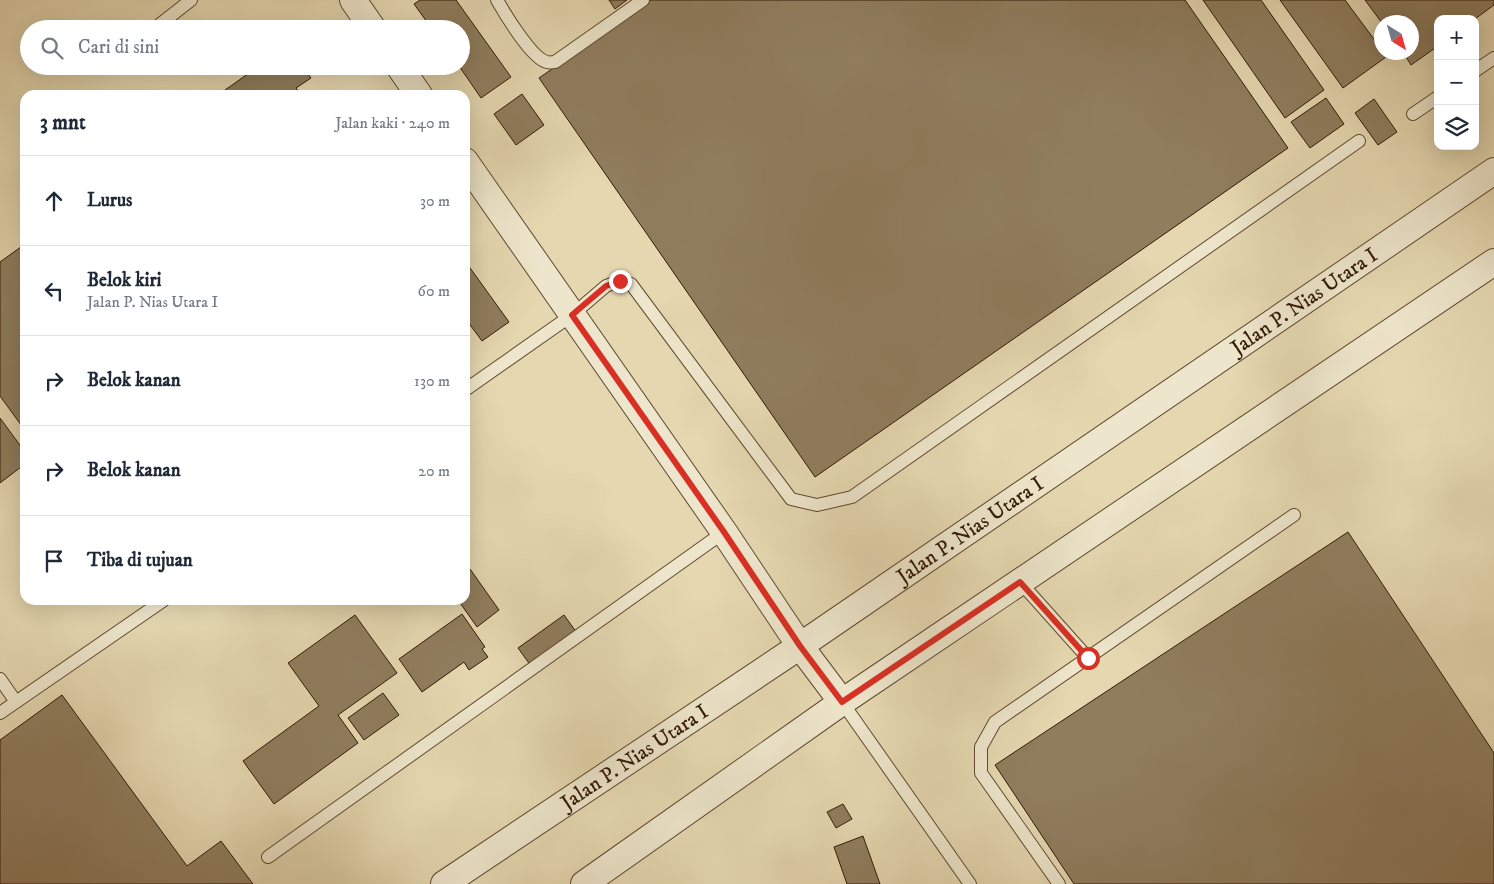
<!DOCTYPE html>
<html lang="id">
<head>
<meta charset="utf-8">
<style>
	body { margin:0; font-family:"IM FELL DW Pica",serif; background:#f2f2f3; color:#1f2937 }
	.controls { position:absolute; right:15px; top:15px; display:grid; overflow:hidden; border-radius:10px; box-shadow:0 5px 20px #0002 }
	.controls button { width:45px; height:45px; display:grid; place-items:center; padding:0; border:0; border-bottom:1px solid #e0e1e3; background:#fff; color:#1f2937; font:25px sans-serif }
	.compass { position:absolute; left:1374px; top:15px; width:45px; height:45px; border-radius:50%; background:#fff; box-shadow:0 5px 20px #0002; rotate:143deg }
	.stop { position:absolute; width:15px; height:15px; margin:-11px; border:4px solid #d93025; border-radius:50%; background:#fff }
	.stop.end { background:#d93025; border-color:#fff; box-shadow:0 1px 5px #0008 }
	.list { margin:0; padding:0; list-style:none }
	h2 { display:flex; justify-content:space-between; align-items:center; height:65px; margin:0; padding:0 20px; font-size:21px }
	h2 small { font-size:16px; font-weight:400; color:#747a83 }
	.list li { display:grid; grid-template-columns:32px 1fr auto; gap:15px; align-items:center; box-sizing:border-box; height:90px; padding:0 20px; border-top:1px solid #e0e1e3 }
	.list b { display:block; font-size:19px; white-space:nowrap }
	.list p { margin:0; font-size:16px; white-space:nowrap; color:#747a83 }
	.list em { font-size:16px; font-style:normal; color:#747a83 }
	.icon { flex:none; width:28px; height:28px; fill:none; stroke:currentColor; stroke-width:2; stroke-linecap:round; stroke-linejoin:round }
	.map { position:relative; flex:none; width:1494px; height:884px; overflow:hidden }
	.search { position:absolute; background:#fff; box-shadow:0 5px 20px #0002; left:20px; top:20px; width:450px; height:55px; display:flex; align-items:center; gap:12px; box-sizing:border-box; padding:0 18px; border-radius:28px; color:#747a83; font-size:19px }
	.panel { position:absolute; background:#fff; box-shadow:0 5px 20px #0002; left:20px; top:90px; width:450px; height:515px; border-radius:15px }
	.map>svg:first-child { display:block }
	.building { fill:#8f7d5e; stroke:#321a04 }
	.lines { fill:none; stroke-linecap:round; stroke-linejoin:round }
	.lane-casing { stroke:#5f4a2f; stroke-width:14 }
	.street-casing { stroke:#5f4a2f; stroke-width:28 }
	.lane { stroke:#eee6cc; stroke-width:12 }
	.street { stroke:#eee6cc; stroke-width:26 }
	.route { stroke:#d93025; stroke-width:6 }
	.labels { text-anchor:middle; stroke-width:4.5; stroke-linejoin:round; paint-order:stroke }
	.street-label { font-size:21px; fill:#321a04; stroke:#eee6cc }
</style>
</head>
<body>
<div class="map">
<svg width="1494" height="884" viewBox="0 0 1494 884">
	<rect width="100%" height="100%" fill="#e5d8b1"/>
	<filter id="stains"><feTurbulence type="fractalNoise" baseFrequency=".004" numOctaves="4"/><feColorMatrix values="0 0 0 0 .2 0 0 0 0 .09 0 0 0 0 .02 0 0 0 .5 -.17"/></filter>
	<radialGradient id="worn" r=".72"><stop offset=".6" stop-color="#630" stop-opacity="0"/><stop offset="1" stop-color="#630" stop-opacity=".3"/></radialGradient>
	<path class="building" d="M 420,0 L 456,0 L 511,77 L 481,98 L 459,66 L 461,66 L 461,29 L 432,29 L 414,4 Z
		M 609,0 L 627,0 L 615,9 Z
		M 651,0 L 1185,0 L 1288,148 L 815,477 L 539,78 Z
		M 1203,0 L 1261,0 L 1324,90 L 1285,118 Z
		M 1280,0 L 1345,0 L 1382,50 L 1382,52 L 1383,52 L 1386,57 L 1343,88 Z
		M 1365,0 L 1494,0 L 1494,5 L 1475,19 L 1438,19 L 1438,46 L 1411,65 L 1403,52 L 1412,52 L 1412,22 L 1382,23 Z
		M 259,66 L 302,66 L 311,78 L 296,88 L 301,95 L 218,95 Z
		M 522,94 L 544,125 L 516,145 L 494,114 Z
		M 1326,98 L 1344,124 L 1310,148 L 1291,122 Z
		M 1374,99 L 1397,132 L 1378,145 L 1355,113 Z
		M 25,244 L 25,429 L 24,429 L 0,396 L 0,262 Z
		M 465,261 L 509,322 L 482,341 L 465,318 Z
		M 0,418 L 25,452 L 25,464 L 0,483 Z
		M 1348,532 L 1494,753 L 1494,884 L 1074,884 L 995,765 Z
		M 470,569 L 499,610 L 477,627 L 458,600 L 465,600 L 465,573 Z
		M 462,614 L 485,647 L 482,649 L 488,657 L 469,670 L 464,662 L 422,692 L 399,659 Z
		M 355,615 L 397,673 L 338,715 L 358,743 L 274,804 L 243,761 L 319,706 L 288,663 Z
		M 564,615 L 577,633 L 531,666 L 518,648 Z
		M 383,693 L 399,715 L 364,740 L 348,718 Z
		M 62,695 L 187,866 L 221,841 L 253,884 L 0,884 L 0,740 Z
		M 843,804 L 852,819 L 836,828 L 827,812 Z
		M 863,836 L 880,884 L 847,884 L 834,847 Z"/>
	<g class="lines">
		<g class="lane-casing">
			<path id="lane" d="M 497,0 C 505,14 532,59 547,62 C 549,63 552,62 555,62 L 643,0
				M 154,29 L 191,0
				M 1475,71 L 1494,58
				M 1413,114 L 1438,97
				M 465,390 L 572,315 L 606,286 L 619,281 L 631,284 L 791,499 L 817,505 L 852,497 L 1359,141
				M 1020,582 L 1088,658
				M 0,679 L 16,702
				M 842,702 L 970,884
				M 0,713 L 164,600
				M 268,857 L 724,532
				M 1059,884 L 981,773 L 981,747 L 995,722 L 1294,515"/>
		</g>
		<g class="street-casing">
			<g id="street">
				<path d="M 353,0 L 373,29"/>
				<path d="M 399,66 L 419,95"/>
				<path d="M 465,161 L 724,532 L 800,646 L 842,702"/>
				<path id="s1" d="M 444,884 L 800,646 L 1494,171"/>
				<path d="M 584,884 L 842,702 L 1494,262"/>
			</g>
		</g>
		<use href="#lane" class="lane"/>
		<use href="#street" class="street"/>
	</g>
	<g class="lines">
		<path class="route" d="M 620,281 L 606,286 L 572,315 L 724,532 L 800,646 L 842,702 L 1020,582 L 1088,658"/>
	</g>
	<g class="labels">
		<g class="street-label">
			<text dy="7" stroke="none"><textPath href="#s1" startOffset="1039">Jalan P. Nias Utara I</textPath></text>
			<text dy="7" stroke="none"><textPath href="#s1" startOffset="634">Jalan P. Nias Utara I</textPath></text>
			<text dy="7" stroke="none"><textPath href="#s1" startOffset="229">Jalan P. Nias Utara I</textPath></text>
		</g>
	</g>
	<rect width="100%" height="100%" filter="url(#stains)"/>
	<rect width="100%" height="100%" fill="url(#worn)"/>
</svg>
<div class="controls">
<button>+</button>
<button>−</button>
<button><svg class="icon" aria-label="layers" viewBox="0 0 24 24"><path d="M12 4l9 5-9 5-9-5zM3 14l9 5 9-5"/></svg></button>
</div>
<svg class="compass" viewBox="-18 -18 36 36"><path d="M0-13l5 13h-10z" fill="#e53935"/><path d="M0 13l5-13h-10z" fill="#747a83"/></svg>
<div class="stop" style="left:1088px;top:658px"></div>
<div class="stop end" style="left:620px;top:281px"></div>
<div class="search"><svg class="icon" aria-label="search" viewBox="0 0 24 24"><circle cx="10" cy="10" r="6"/><path d="M15 15l6 6"/></svg>Cari di sini</div>
<section class="panel">
<h2>3 mnt<small>Jalan kaki · 240 m</small></h2>
<ul class="list">
<li><svg class="icon" aria-label="ahead" viewBox="0 0 24 24"><path d="M12 20V5M6 11l6-6 6 6"/></svg><div><b>Lurus</b></div><em>30 m</em></li>
<li><svg class="icon" aria-label="left" viewBox="0 0 24 24"><path d="M17 20v-9H6M10 6l-5 5 5 5"/></svg><div><b>Belok kiri</b><p>Jalan P. Nias Utara I</p></div><em>60 m</em></li>
<li><svg class="icon" aria-label="right" viewBox="0 0 24 24"><path d="M7 20v-9h11M14 6l5 5-5 5"/></svg><div><b>Belok kanan</b></div><em>130 m</em></li>
<li><svg class="icon" aria-label="right" viewBox="0 0 24 24"><path d="M7 20v-9h11M14 6l5 5-5 5"/></svg><div><b>Belok kanan</b></div><em>20 m</em></li>
<li><svg class="icon" aria-label="arrive" viewBox="0 0 24 24"><path d="M6 21V4h12l-3 4 3 4H6"/></svg><div><b>Tiba di tujuan</b></div></li>
</ul>
</section>
</div>
</body>
</html>
